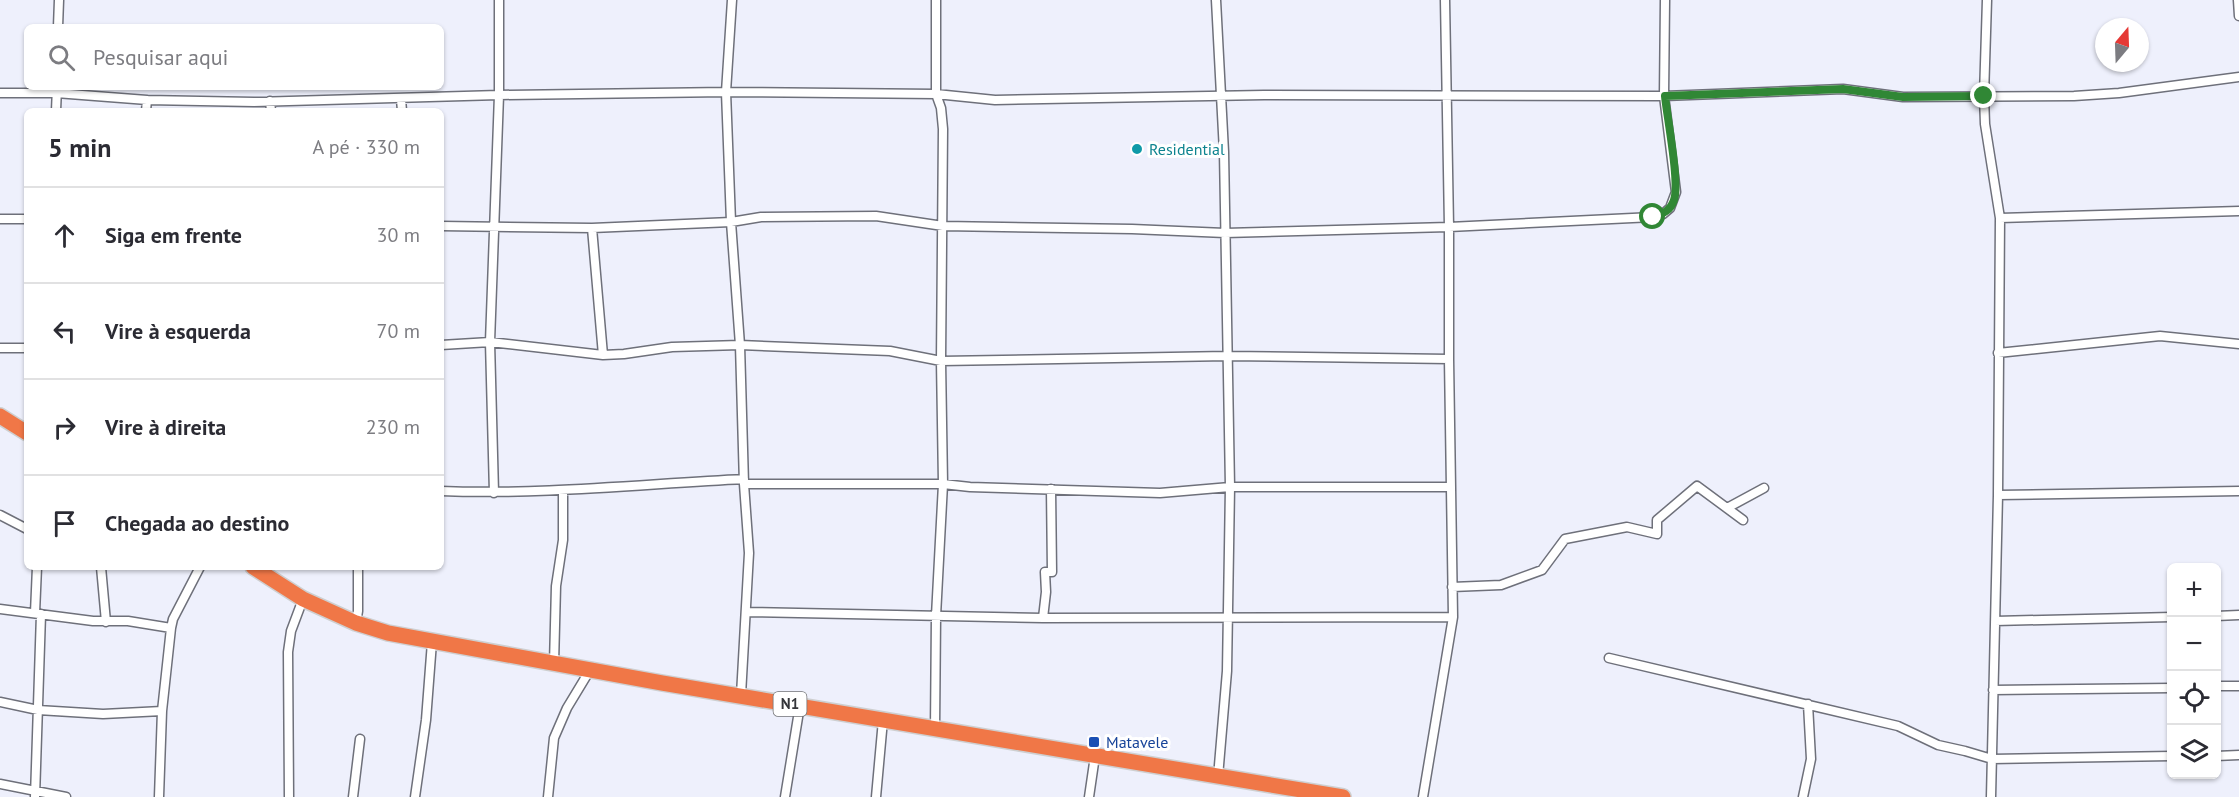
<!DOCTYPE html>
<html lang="pt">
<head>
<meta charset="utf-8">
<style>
	body { margin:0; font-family:"PT Sans",sans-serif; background:#f7f7f7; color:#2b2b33 }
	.controls { position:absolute; right:18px; bottom:18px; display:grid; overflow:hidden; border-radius:9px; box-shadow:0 2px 4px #0004 }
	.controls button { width:54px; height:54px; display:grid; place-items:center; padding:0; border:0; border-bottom:2px solid #e1e1e2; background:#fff; color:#2b2b33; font:30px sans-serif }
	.compass { position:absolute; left:2095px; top:18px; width:54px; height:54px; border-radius:50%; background:#fff; box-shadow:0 2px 4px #0004; rotate:19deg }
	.stop { position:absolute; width:18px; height:18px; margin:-14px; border:4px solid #308735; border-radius:50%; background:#fff }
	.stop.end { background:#308735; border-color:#fff; box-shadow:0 2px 6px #0008 }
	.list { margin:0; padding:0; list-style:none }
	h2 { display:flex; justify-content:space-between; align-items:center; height:78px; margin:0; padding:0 24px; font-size:26px }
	h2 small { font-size:20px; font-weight:400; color:#7c7c81 }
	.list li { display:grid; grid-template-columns:39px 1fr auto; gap:18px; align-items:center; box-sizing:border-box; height:96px; padding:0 24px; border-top:2px solid #e1e1e2 }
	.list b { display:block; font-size:22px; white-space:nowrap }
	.list em { font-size:20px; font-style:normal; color:#7c7c81 }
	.icon { flex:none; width:33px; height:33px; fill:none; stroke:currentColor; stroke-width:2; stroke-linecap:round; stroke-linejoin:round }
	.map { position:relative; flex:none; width:2239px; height:797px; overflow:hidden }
	.search { position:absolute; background:#fff; box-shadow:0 2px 4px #0004; left:24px; top:24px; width:420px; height:66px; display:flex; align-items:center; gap:15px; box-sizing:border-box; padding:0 21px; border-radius:9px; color:#7c7c81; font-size:22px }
	.panel { position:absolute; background:#fff; box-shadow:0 2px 4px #0004; left:24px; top:108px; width:420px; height:462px; border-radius:9px }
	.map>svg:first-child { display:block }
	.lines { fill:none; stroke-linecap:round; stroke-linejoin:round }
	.street-casing { stroke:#6e707a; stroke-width:11 }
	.highway-casing { stroke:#cecfd0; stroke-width:18 }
	.street { stroke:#fff; stroke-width:8 }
	.highway { stroke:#f07747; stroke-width:15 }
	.route { stroke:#308735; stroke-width:8 }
	.culture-dot { fill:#0f9aa8; stroke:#fff; stroke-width:2 }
	.transit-dot { fill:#1a4fb4; stroke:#fff; stroke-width:2 }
	.labels { text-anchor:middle; stroke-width:6; stroke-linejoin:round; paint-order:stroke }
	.shield { fill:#fff; stroke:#717275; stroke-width:1.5 }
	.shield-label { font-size:15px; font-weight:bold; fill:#34353a }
	.culture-label { font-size:16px; fill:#0d838f; stroke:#fff; text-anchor:start }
	.transit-label { font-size:16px; fill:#164399; stroke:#fff; text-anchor:start }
</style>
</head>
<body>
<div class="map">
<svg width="2239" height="797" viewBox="0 0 2239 797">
	<rect width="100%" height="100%" fill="#eef0fc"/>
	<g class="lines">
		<g class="street-casing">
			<path id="street" d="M 732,0 L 726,92 L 731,222 L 740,345 L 744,484 L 749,553 L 741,695
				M 1216,0 L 1224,152 L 1230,487 L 1227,671 L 1218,777
				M 1987,0 L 1984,96 L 1985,124 L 2000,218 L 1998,495 L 1991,797
				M 2238,0 L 2239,16
				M 58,27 L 59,0
				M 0,93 L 56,93 L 147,100 L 254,102 L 499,95 L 726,92 L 936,94 L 995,100 L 1264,95 L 1664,96 L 1843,89 L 1903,97 L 2074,96 L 2119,93 L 2239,77
				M 401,99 L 402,111
				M 270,101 L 271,111
				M 56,111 L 57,87
				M 146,111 L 147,100
				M 2000,218 L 2239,211
				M 0,219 L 27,219
				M 441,226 L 592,228 L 731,222 L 761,217 L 876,216 L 943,226 L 1132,229 L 1225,233 L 1449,227 L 1653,217 L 1663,214 L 1670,208 L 1676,192 L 1664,96 L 1665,0
				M 592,228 L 603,355
				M 441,345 L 490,342 L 603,355 L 624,354 L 672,347 L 740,345 L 890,351 L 941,361 L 1227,356 L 1449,359
				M 0,348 L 27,348
				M 1998,353 L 2160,336 L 2239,344
				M 744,484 L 943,484 L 970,487 L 1160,493 L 1230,487 L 1451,487
				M 441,491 C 542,495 643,484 744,479
				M 494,493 L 490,342 L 499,95 L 499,0
				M 1998,495 L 2239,491
				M 1727,508 L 1764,488
				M 0,515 L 27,529
				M 101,567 L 106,622
				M 1452,587 L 1501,585 L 1542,570 L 1565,539 L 1627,527 L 1657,534 L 1657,520 L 1697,486 L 1743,520
				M 0,609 L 93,621 L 128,621 L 171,628
				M 746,612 L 1043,618 L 1453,617
				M 35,613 L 37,567
				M 2216,616 L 2239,615
				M 1043,618 L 1046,592 L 1045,572 L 1052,572 L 1051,489
				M 1995,621 L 2172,617
				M 356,623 L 358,611 L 358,567
				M 1609,658 L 1898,726 L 1938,745 L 1965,751 L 1992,759 L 2172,756
				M 554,664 L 556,586 L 563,540 L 563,491
				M 2216,686 L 2239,686
				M 1993,690 L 2172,688
				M 0,702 L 38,710 L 103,714 L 162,711
				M 935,729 L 936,616 L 943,484 L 941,361 L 943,129 L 941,108 L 936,94 L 936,0
				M 2216,756 L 2239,755
				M 0,784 L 66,797
				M 35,797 L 41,614
				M 159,797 L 162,711 L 171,628 L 173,619 L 200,567
				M 289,797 L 288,652 L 291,631 L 303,599
				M 353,797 L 360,739
				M 415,797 L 426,720 L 432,642
				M 548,797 L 554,738 L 567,708 L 590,670
				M 785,797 L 800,705
				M 876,797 L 883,720
				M 1089,797 L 1095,756
				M 1423,797 L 1453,617 L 1449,359 L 1449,227 L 1445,0
				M 1803,797 L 1811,759 L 1808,704"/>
		</g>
		<g class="highway-casing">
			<path id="highway" d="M 0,416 L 27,433
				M 253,567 L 303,599 L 356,623 L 388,633 L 662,683 L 1343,797"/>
		</g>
		<use href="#street" class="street"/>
		<use href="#highway" class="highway"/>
	</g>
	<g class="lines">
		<path class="route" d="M 1653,217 C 1663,214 1671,210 1674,200 C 1680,183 1667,117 1665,96 L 1843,89 L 1903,97 L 1984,96"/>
	</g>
	<circle class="culture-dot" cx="1137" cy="149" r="6"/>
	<rect class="transit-dot" x="1088" y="736" width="12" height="12" rx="3"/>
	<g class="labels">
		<rect class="shield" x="773.5" y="692" width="33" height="24" rx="4.5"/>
		<g class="shield-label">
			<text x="790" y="709">N1</text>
		</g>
		<g class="culture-label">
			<text x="1149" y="155">Residential</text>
		</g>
		<g class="transit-label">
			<text x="1106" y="748">Matavele</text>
		</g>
	</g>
</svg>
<div class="controls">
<button>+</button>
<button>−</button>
<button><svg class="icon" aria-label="locate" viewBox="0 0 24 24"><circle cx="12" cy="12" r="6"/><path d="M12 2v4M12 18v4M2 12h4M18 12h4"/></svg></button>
<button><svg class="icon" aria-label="layers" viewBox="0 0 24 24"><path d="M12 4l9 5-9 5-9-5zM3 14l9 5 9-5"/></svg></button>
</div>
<svg class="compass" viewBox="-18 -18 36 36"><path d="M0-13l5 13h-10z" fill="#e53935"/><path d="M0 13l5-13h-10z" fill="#7c7c81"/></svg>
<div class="stop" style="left:1653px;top:217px"></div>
<div class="stop end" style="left:1984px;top:96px"></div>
<div class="search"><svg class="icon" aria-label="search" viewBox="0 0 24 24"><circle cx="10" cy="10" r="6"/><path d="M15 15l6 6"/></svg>Pesquisar aqui</div>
<section class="panel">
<h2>5 min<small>A pé · 330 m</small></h2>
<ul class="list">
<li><svg class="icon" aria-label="ahead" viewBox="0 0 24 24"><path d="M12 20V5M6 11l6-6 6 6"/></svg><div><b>Siga em frente</b></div><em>30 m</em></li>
<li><svg class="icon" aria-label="left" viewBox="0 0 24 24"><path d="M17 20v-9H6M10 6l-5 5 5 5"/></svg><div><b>Vire à esquerda</b></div><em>70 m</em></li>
<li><svg class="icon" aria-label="right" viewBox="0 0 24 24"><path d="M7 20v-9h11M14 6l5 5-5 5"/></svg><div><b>Vire à direita</b></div><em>230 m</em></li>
<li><svg class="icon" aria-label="arrive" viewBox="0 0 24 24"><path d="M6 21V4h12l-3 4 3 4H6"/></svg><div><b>Chegada ao destino</b></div></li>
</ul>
</section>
</div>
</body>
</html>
